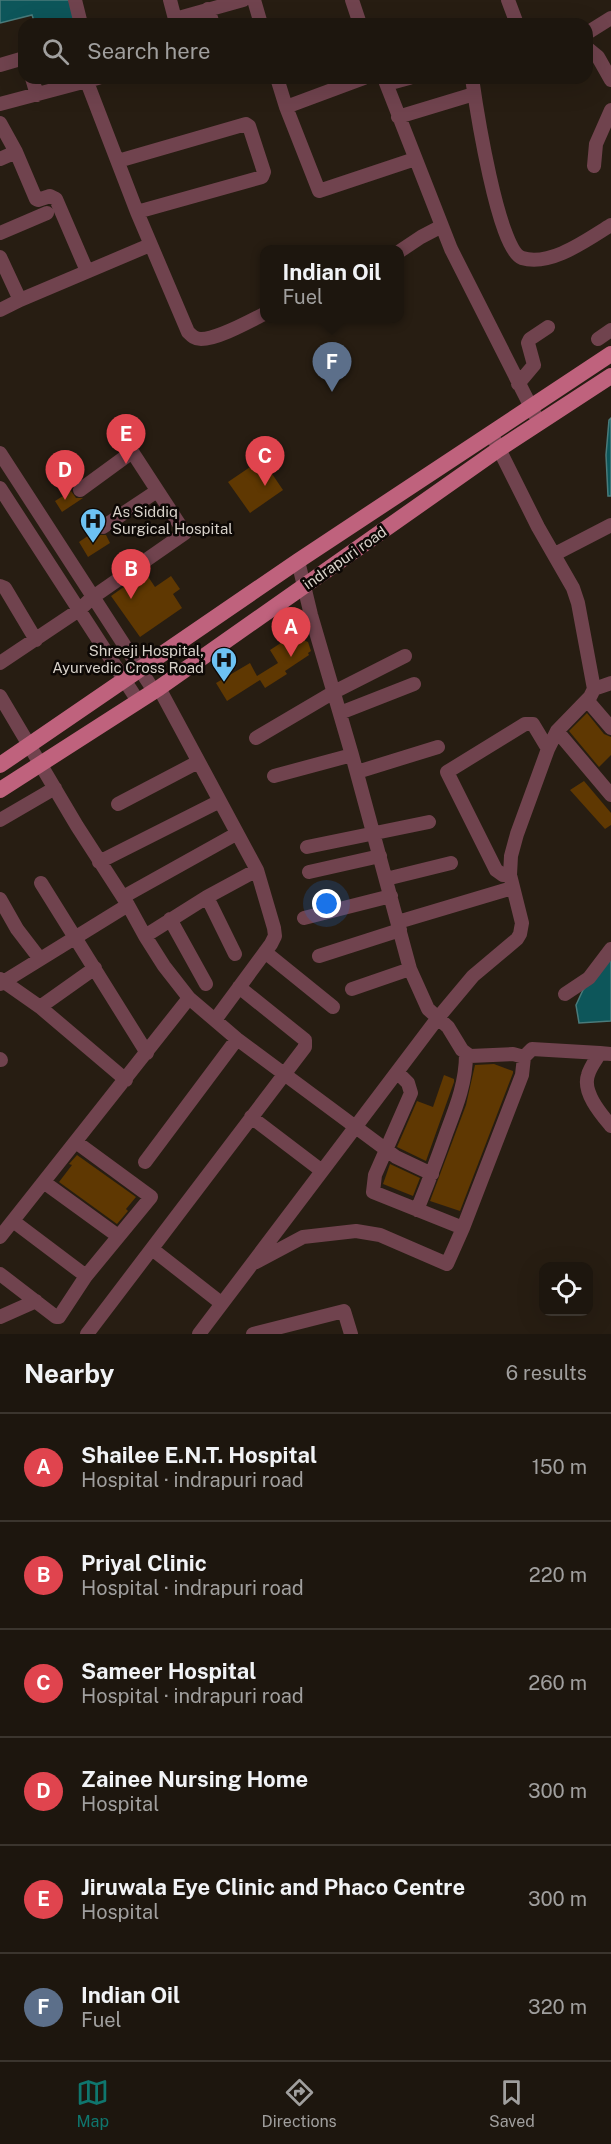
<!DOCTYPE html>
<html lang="en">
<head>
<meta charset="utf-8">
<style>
	body { margin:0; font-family:"Public Sans",sans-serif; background:#251f17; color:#f1f3f6 }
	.controls { position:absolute; right:18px; bottom:18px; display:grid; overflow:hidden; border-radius:12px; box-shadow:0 6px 24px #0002 }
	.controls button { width:54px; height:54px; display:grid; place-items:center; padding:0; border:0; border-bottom:2px solid #3b352e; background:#1d160e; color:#f1f3f6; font:30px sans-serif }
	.you { position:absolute; left:327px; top:904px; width:21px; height:21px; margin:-15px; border:4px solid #fff; border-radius:50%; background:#1a73e8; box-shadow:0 0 0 9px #1a73e833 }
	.badge { display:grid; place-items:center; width:39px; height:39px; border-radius:50%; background:#0f766e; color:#fff; font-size:20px; font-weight:700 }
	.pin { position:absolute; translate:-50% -50px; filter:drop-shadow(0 2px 3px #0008) }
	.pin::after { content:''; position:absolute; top:32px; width:21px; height:18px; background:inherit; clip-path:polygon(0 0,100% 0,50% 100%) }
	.popup { position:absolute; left:260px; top:245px; width:144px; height:78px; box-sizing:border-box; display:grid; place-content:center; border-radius:12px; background:#1d160e; filter:drop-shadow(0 2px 4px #0005); font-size:20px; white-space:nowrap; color:#a09f9e }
	.popup b { font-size:22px; color:#f1f3f6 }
	.popup::after { content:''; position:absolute; left:50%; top:100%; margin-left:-12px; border:12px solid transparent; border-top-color:#1d160e }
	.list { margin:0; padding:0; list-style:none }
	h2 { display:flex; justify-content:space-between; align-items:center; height:78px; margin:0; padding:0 24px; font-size:26px }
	h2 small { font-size:20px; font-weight:400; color:#a09f9e }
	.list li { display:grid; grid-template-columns:39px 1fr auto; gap:18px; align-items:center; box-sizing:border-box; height:108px; padding:0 24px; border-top:2px solid #3b352e }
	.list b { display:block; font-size:22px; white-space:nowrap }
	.list p { margin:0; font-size:20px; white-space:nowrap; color:#a09f9e }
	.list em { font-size:20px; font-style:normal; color:#a09f9e }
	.icon { flex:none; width:33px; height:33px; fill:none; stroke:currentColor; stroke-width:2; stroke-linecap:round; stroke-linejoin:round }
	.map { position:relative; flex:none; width:611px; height:1334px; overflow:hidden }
	.search { position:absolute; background:#1d160e; box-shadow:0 6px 24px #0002; left:18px; right:18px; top:18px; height:66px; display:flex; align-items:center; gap:15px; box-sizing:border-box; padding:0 21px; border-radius:18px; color:#a09f9e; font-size:22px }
	.sheet { height:726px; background:#1d160e }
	nav { display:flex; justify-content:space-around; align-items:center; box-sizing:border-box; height:84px; border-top:2px solid #3b352e; background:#1d160e; font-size:16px; color:#a09f9e }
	nav a { display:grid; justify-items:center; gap:3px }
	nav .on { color:#0f766e }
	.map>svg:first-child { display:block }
	.water { fill:#0d565a; stroke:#4a7b7b; stroke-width:1.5 }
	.building { fill:#5f3802 }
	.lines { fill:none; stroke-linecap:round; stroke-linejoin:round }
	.minor { stroke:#70434e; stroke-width:14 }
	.major { stroke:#bf627d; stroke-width:16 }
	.labels { text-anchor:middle; stroke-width:5; stroke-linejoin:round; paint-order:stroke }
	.poi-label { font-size:15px; fill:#d7d1c9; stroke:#0d0805; text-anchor:start }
	.street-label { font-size:15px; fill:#d7d1c9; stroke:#0d0805 }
</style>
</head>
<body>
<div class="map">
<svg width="611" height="1334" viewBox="0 0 611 1334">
	<rect width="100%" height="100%" fill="#271d12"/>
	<path class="water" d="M 0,0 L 74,0 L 81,24 L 35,24 L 32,15 L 0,23 Z
		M 611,418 L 611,496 L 608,496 L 606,455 L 609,420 Z
		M 611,955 L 611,1021 L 579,1023 L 576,1005 L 583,990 Z"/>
	<path class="building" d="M 262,459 L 283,490 L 250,513 L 228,482 Z
		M 71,491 L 76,498 L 83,498 L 62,512 L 55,501 Z
		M 95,531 L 100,535 L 106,535 L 110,543 L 88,557 L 79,542 Z
		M 145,572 L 155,587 L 171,576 L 180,589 L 173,594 L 182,608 L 140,637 L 111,596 Z
		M 296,637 L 308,642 L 311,651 L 308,653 L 309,655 L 285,671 L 287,674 L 265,688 L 260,680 L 227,701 L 216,683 L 250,663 L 257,676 L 278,663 L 270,650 L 287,639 Z
		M 587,713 L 604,734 L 611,737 L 611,755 L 599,767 L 569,731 Z
		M 584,781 L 611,813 L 611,825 L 605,829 L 570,790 Z
		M 494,1064 L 513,1071 L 513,1073 L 460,1211 L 430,1201 L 466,1105 L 475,1065 Z
		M 444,1075 L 454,1079 L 454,1082 L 426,1161 L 397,1147 L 417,1101 L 433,1107 Z
		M 77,1155 L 136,1197 L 126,1209 L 128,1211 L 117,1224 L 59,1182 L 72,1165 L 69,1164 Z
		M 390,1164 L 420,1178 L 413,1196 L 383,1184 Z"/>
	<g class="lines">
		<path class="minor" d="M 75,0 L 81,24
			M 170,0 L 175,19 L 243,0
			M 254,0 L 261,24
			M 352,0 L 360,24
			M 508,0 L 517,24
			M 208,9 L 213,24
			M 587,33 L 611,18
			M 587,48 L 598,57 L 611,80
			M 0,65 L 24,58
			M 32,78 L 37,95
			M 277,78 L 286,107
			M 364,78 L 286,107 L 319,191 L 415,159
			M 384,78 L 451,249 L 535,415
			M 472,78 C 476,106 498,250 522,258 C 551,267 588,239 611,225
			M 87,82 L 137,212 L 262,177 L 264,172 L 249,126 L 246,124 L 118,161
			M 387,84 L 409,78
			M 0,104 L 98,78
			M 398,117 L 474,94
			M 0,123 L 16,152 L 0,159
			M 16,152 L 36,199 L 38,200 L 50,196 L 56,199 L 87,271
			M 594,166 L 596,144 L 611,110
			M 137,212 L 188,332 C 192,336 195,339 201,339 C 218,339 248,322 264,314
			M 0,233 L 47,213
			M 400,251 L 421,237 L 442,226
			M 0,257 L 20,300 L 150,245
			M 0,310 L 20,300
			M 598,339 L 611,330
			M 518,384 L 534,365 L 528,343 L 530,339 L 548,327
			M 0,453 L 154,691
			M 0,488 L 138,701
			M 80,490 L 132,452
			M 103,527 L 157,491
			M 555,554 L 611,525
			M 298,561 L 311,615 L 352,755 L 410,969 L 428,1009 L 448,1027 L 462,1050 L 470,1056 L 513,1054 L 524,1057 L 522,1075 L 463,1228 L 373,1192 L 375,1175 L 411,1093 L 408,1083 L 397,1072
			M 0,586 L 5,588 L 36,640
			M 0,663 L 79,610 L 93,597 L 185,533 L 116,427
			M 159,688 L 257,870 L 274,928 L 275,936 L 271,944 L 215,1020
			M 594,689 L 611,683
			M 0,696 L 77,826 L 128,905 L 145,936 L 164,966 L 189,998 L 237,1039 L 396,1157 L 432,1174
			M 587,700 L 611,728
			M 340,713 L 414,684
			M 557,731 L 611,795
			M 256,738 L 334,692 L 405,656
			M 357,772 L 438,747
			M 274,776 L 352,755
			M 118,804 L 198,762
			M 0,820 L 55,788
			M 307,847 L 429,822
			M 99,862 L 218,802
			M 309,872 L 380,856
			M 510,875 L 503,875 L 496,870 L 447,772 L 525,724 L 533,724 L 548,749
			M 386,879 L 451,863
			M 41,883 L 147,1053
			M 123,897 L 236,834
			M 207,897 L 235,954
			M 0,899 L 17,929 L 40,959
			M 304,918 L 391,896
			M 170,919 L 206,984
			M 398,922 L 512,888
			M 145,936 L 207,897 L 257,870
			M 265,952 L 333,1007
			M 319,956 L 400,930
			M 0,979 L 40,1007 L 126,1080
			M 0,984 L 128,905
			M 352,989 L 410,969
			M 565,994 L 589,978 L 611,949
			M 40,1007 L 95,968
			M 611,1054 L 600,1053 C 596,1060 590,1067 588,1075 C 582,1092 601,1114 611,1126
			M 524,1057 L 532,1049 L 600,1053
			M 0,1059 L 1,1060
			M 251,1117 L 322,1171
			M 145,1162 L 237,1039
			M 45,1183 L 118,1236
			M 417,1210 C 428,1183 438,1157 447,1131 C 457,1105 466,1082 466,1054
			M 13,1221 L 86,1276
			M 0,1237 L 189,998
			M 152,1249 L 221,1303
			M 256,1262 L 303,1237 L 356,1231 L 380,1235 L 447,1264 L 463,1228
			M 0,1274 L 56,1317 L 59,1317 L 86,1276 L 151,1197 L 76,1142
			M 0,1317 L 36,1301
			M 87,1334 L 305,1047 L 305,1040 L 239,987
			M 199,1334 L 437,1019 L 473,976 L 517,939 L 520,934 L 522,923 L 510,875 L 511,856 L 517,834 L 548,749 L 557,731 L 590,697 L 594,689 L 578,603 L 573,588 L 538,527 L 495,441
			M 253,1334 L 344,1311 L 351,1334"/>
		<path class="major" d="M 0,765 L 298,561 L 611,354
			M 0,790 L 159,688 L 499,449 L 611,376"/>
	</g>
	<defs>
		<g id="hospital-pin" transform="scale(1.35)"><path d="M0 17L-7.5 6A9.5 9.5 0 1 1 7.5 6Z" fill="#6dc2f3" stroke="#0d0805"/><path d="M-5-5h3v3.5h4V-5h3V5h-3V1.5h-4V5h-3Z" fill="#111"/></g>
	</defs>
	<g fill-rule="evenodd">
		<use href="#hospital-pin" x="93" y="521"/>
		<use href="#hospital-pin" x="224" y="660"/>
	</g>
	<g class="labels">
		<g class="poi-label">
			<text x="112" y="517">As Siddiq<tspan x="112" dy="17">Surgical Hospital</tspan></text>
			<text x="204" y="656" text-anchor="end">Shreeji Hospital,<tspan x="204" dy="17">Ayurvedic Cross Road</tspan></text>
		</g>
		<g class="street-label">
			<text transform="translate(345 558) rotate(-35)" y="5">indrapuri road</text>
		</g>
	</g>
</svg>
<div class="controls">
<button><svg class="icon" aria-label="locate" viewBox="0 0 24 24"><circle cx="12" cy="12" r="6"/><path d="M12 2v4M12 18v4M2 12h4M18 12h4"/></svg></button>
</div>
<div class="you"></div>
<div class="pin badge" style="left:291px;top:657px;background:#e0444e">A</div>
<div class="pin badge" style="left:131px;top:599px;background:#e0444e">B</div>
<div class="pin badge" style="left:265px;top:486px;background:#e0444e">C</div>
<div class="pin badge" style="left:65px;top:500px;background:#e0444e">D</div>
<div class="pin badge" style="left:126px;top:464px;background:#e0444e">E</div>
<div class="pin badge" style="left:332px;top:392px;background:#5c6f8a">F</div>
<div class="popup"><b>Indian Oil</b>Fuel</div>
<div class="search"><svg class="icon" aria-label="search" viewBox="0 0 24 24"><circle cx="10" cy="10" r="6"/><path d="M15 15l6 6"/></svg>Search here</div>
</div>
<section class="sheet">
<h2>Nearby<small>6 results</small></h2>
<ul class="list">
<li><span class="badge" style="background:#e0444e">A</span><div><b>Shailee E.N.T. Hospital</b><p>Hospital · indrapuri road</p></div><em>150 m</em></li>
<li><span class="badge" style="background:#e0444e">B</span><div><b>Priyal Clinic</b><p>Hospital · indrapuri road</p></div><em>220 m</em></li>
<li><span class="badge" style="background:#e0444e">C</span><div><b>Sameer Hospital</b><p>Hospital · indrapuri road</p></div><em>260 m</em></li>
<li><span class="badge" style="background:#e0444e">D</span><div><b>Zainee Nursing Home</b><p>Hospital</p></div><em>300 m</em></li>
<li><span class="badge" style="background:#e0444e">E</span><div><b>Jiruwala Eye Clinic and Phaco Centre</b><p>Hospital</p></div><em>300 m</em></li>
<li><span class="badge" style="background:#5c6f8a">F</span><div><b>Indian Oil</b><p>Fuel</p></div><em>320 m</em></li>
</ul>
</section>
<nav>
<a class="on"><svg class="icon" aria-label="map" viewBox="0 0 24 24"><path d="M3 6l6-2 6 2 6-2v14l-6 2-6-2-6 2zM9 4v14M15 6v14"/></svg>Map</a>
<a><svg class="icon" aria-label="directions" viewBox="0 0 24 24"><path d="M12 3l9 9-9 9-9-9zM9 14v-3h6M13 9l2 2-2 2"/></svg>Directions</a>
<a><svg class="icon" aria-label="saved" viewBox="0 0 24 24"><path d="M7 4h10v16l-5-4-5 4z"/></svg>Saved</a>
</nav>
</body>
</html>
